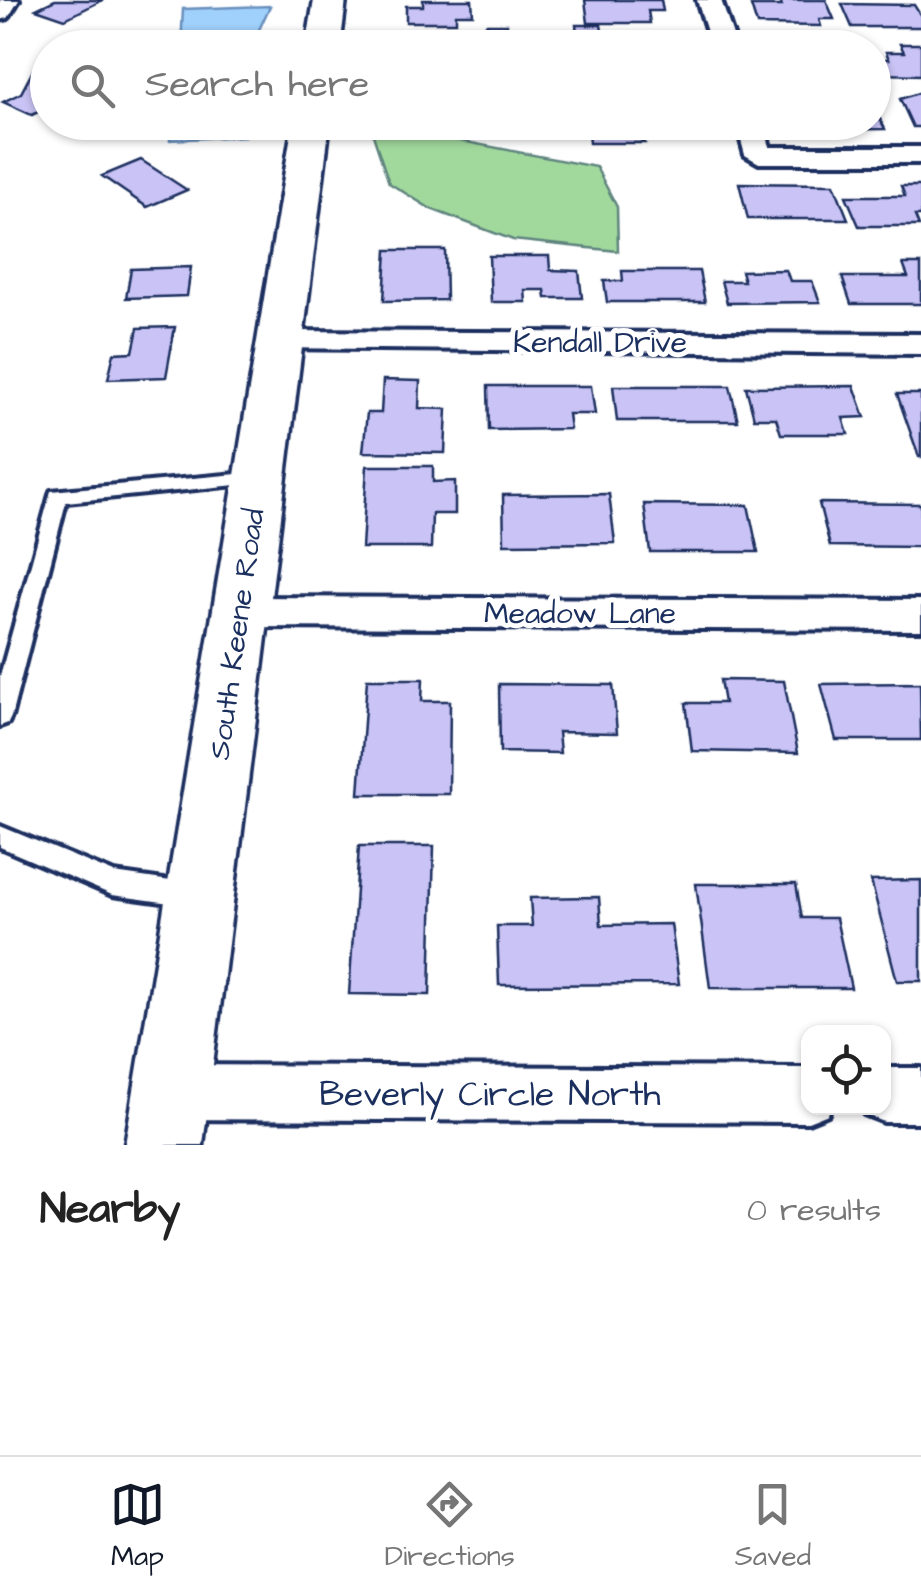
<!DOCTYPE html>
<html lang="en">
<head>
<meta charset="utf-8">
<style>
	body { margin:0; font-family:"Architects Daughter",sans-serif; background:#f6f6f6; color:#222 }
	.controls { position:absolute; right:30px; bottom:30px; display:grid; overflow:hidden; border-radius:20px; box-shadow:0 2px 8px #0004 }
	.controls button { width:90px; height:90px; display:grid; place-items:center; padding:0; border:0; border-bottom:2px solid #e0e0e0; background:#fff; color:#222; font:50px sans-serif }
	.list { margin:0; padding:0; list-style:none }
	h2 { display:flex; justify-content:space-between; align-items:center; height:130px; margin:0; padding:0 40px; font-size:42px }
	h2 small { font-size:32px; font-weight:400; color:#767676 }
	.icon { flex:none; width:55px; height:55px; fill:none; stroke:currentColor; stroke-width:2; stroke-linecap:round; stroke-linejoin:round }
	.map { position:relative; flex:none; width:921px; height:1145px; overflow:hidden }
	.search { position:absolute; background:#fff; box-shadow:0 2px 8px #0004; left:30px; right:30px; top:30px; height:110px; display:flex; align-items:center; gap:25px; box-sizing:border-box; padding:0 35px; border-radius:55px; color:#767676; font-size:38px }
	.sheet { height:310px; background:#fff }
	nav { display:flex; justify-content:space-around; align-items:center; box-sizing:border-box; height:140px; border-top:2px solid #e0e0e0; background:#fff; font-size:28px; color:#767676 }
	nav a { display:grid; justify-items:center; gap:5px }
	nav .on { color:#111827 }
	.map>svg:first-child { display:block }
	.green { fill:#a1d99d; stroke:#5e847e; stroke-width:2.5 }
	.water { fill:#9fd1fc; stroke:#6a90bd; stroke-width:2.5 }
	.building { fill:#cac4f6; stroke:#1b2f5e; stroke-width:2.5 }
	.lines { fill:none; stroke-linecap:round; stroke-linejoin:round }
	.service-casing { stroke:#1b2f5e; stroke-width:8 }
	.minor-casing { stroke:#1b2f5e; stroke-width:8 }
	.secondary-casing { stroke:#1b2f5e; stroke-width:7 }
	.service { fill:#fff; fill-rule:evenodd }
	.minor { fill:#fff; fill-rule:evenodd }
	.secondary { fill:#fff; fill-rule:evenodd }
	.labels { text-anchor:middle; stroke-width:10; stroke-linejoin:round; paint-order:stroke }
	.street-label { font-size:30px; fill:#1b2f5e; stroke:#fff }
	.near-street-label { font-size:35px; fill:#1b2f5e; stroke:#fff }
</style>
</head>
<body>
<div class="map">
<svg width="921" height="1145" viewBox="0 0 921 1145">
	<rect width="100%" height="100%" fill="#fff"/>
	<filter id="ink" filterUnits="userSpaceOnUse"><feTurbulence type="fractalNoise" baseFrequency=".01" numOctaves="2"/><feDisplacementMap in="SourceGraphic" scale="20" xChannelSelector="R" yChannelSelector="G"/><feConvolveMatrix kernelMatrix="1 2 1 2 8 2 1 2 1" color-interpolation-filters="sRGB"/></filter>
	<g filter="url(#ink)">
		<path class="green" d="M 369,123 L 440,123 L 445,138 L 596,167 L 617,207 L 618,251 L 513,240 L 431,209 L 389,183 Z"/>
		<path class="water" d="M 270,6 L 251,47 L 181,47 L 183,9 Z
			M 175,123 L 175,122 L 247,123 L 245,136 L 170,140 Z"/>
		<path class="building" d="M 55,0 L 103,0 L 65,19 L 36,9 Z
			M 423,0 L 472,0 L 473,14 L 456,14 L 456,22 L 406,22 L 406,6 L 423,6 Z
			M 585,0 L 661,0 L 663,11 L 648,11 L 650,23 L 588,23 Z
			M 780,0 L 826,0 L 834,19 L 819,19 L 821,26 L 757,25 L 751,6 L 782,6 Z
			M 842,4 L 914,5 L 921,16 L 921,27 L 852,27 Z
			M 486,24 L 507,24 L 507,36 L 486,36 Z
			M 576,25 L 601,25 L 604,42 L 578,42 Z
			M 772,39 L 830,39 L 833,48 L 775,48 Z
			M 900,44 L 921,44 L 921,75 L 878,74 L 874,59 L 889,59 L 886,52 L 904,52 Z
			M 39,59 L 48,59 L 48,107 L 32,115 L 3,102 L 21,93 Z
			M 921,92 L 921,127 L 913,127 L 900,99 Z
			M 874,113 L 877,113 L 885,129 L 809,130 L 806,122 L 874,122 Z
			M 587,122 L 642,122 L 645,143 L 589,143 Z
			M 141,160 L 187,190 L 147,207 L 102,176 Z
			M 739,183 L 834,184 L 848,219 L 748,219 Z
			M 901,186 L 921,186 L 921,216 L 915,216 L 919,226 L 859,226 L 846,196 L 905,196 Z
			M 387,250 L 445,250 L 446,300 L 384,301 Z
			M 489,256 L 549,256 L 550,270 L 579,271 L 582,298 L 546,298 L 545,290 L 525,290 L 526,302 L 491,302 Z
			M 903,264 L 921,264 L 921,304 L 851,304 L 842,277 L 908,277 Z
			M 191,267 L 187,296 L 126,298 L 131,269 Z
			M 786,270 L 790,281 L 812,281 L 820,302 L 727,303 L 721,281 L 744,281 L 741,271 Z
			M 622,271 L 699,271 L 705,302 L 607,302 L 604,281 L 623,281 Z
			M 175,327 L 166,377 L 108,379 L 114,353 L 133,352 L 138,328 Z
			M 383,380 L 420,381 L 419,408 L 447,409 L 445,453 L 363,452 L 367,413 L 381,413 Z
			M 488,386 L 591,386 L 595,414 L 568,414 L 570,429 L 489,430 Z
			M 613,386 L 730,386 L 738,421 L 617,421 Z
			M 854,386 L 865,417 L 843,418 L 848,434 L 781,434 L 776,418 L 754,418 L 746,387 Z
			M 897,394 L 921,394 L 921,457 L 919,457 Z
			M 367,466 L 433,466 L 433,482 L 455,481 L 455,514 L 432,514 L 431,548 L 362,548 Z
			M 609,494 L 615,543 L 504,544 L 503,495 Z
			M 819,503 L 921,504 L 921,547 L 830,546 Z
			M 644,504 L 748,505 L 758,552 L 650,552 Z
			M 367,679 L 423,679 L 422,701 L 450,701 L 449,794 L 359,794 Z
			M 720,680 L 784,681 L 798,753 L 692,751 L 686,703 L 724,703 Z
			M 920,683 L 921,740 L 836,740 L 821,684 Z
			M 499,684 L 613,685 L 617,733 L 558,732 L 560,753 L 500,752 Z
			M 359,846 L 434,846 L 430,995 L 349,994 Z
			M 921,880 L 921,981 L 897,981 L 871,881 Z
			M 696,884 L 796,884 L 802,918 L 836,918 L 851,988 L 710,988 Z
			M 599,897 L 601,925 L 671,924 L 679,984 L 499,985 L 497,926 L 532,926 L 530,898 Z"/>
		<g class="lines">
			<g class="service-casing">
				<path id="service" d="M 259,472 L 268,478 L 266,482 L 66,502 L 11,717 L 8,723 L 0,726 L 0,676 L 51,491 Z
					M 0,826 L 114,873 L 192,884 L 201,887 L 204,895 L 201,903 L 192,906 L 112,895 L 0,847 Z"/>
			</g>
			<g class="minor-casing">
				<path id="minor" d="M 0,0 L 19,0 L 8,18 L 0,20 Z
					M 697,0 L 721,0 L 737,48 L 712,48 Z
					M 736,122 L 763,122 L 770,147 L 921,147 L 921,163 L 759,163 L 745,155 Z
					M 279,331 L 921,334 L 921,354 L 267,348 L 262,341 L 267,334 Z
					M 239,597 L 921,600 L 921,630 L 239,627 L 224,623 L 218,612 L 224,601 Z
					M 171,1065 L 808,1068 L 808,1108 L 830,1108 L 828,1114 L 808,1122 L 171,1119 L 152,1111 L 143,1092 L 152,1073 Z
					M 884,1068 L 921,1068 L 921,1122 L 884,1122 L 864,1114 L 862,1108 L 884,1108 Z"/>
			</g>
			<g class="secondary-casing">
				<path id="secondary" d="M 314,0 L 346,0 L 340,48 L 306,48 Z
					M 293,122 L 330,122 L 203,1145 L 125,1145 Z"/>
			</g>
			<use href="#service" class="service"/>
			<use href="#minor" class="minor"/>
			<use href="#secondary" class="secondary"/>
		</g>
	</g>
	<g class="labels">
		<g class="street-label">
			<text x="600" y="352">Kendall Drive</text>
			<text x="580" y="623">Meadow Lane</text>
			<text transform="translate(236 634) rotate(-82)" y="10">South Keene Road</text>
		</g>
		<g class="near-street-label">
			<text x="490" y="1105">Beverly Circle North</text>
		</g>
	</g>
</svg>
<div class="controls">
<button><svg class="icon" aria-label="locate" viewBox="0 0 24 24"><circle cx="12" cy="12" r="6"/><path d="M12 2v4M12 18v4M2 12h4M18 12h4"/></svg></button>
</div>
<div class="search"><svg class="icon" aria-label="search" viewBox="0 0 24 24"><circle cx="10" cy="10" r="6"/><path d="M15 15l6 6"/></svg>Search here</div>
</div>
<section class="sheet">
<h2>Nearby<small>0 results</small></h2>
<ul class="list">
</ul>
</section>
<nav>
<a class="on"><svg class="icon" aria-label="map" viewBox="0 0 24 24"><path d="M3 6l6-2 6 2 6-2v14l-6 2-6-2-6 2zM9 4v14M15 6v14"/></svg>Map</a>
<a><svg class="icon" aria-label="directions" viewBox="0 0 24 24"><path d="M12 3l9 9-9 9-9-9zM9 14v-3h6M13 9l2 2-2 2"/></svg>Directions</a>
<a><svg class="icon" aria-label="saved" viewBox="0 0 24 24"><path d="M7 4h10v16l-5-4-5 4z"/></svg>Saved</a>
</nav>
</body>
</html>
